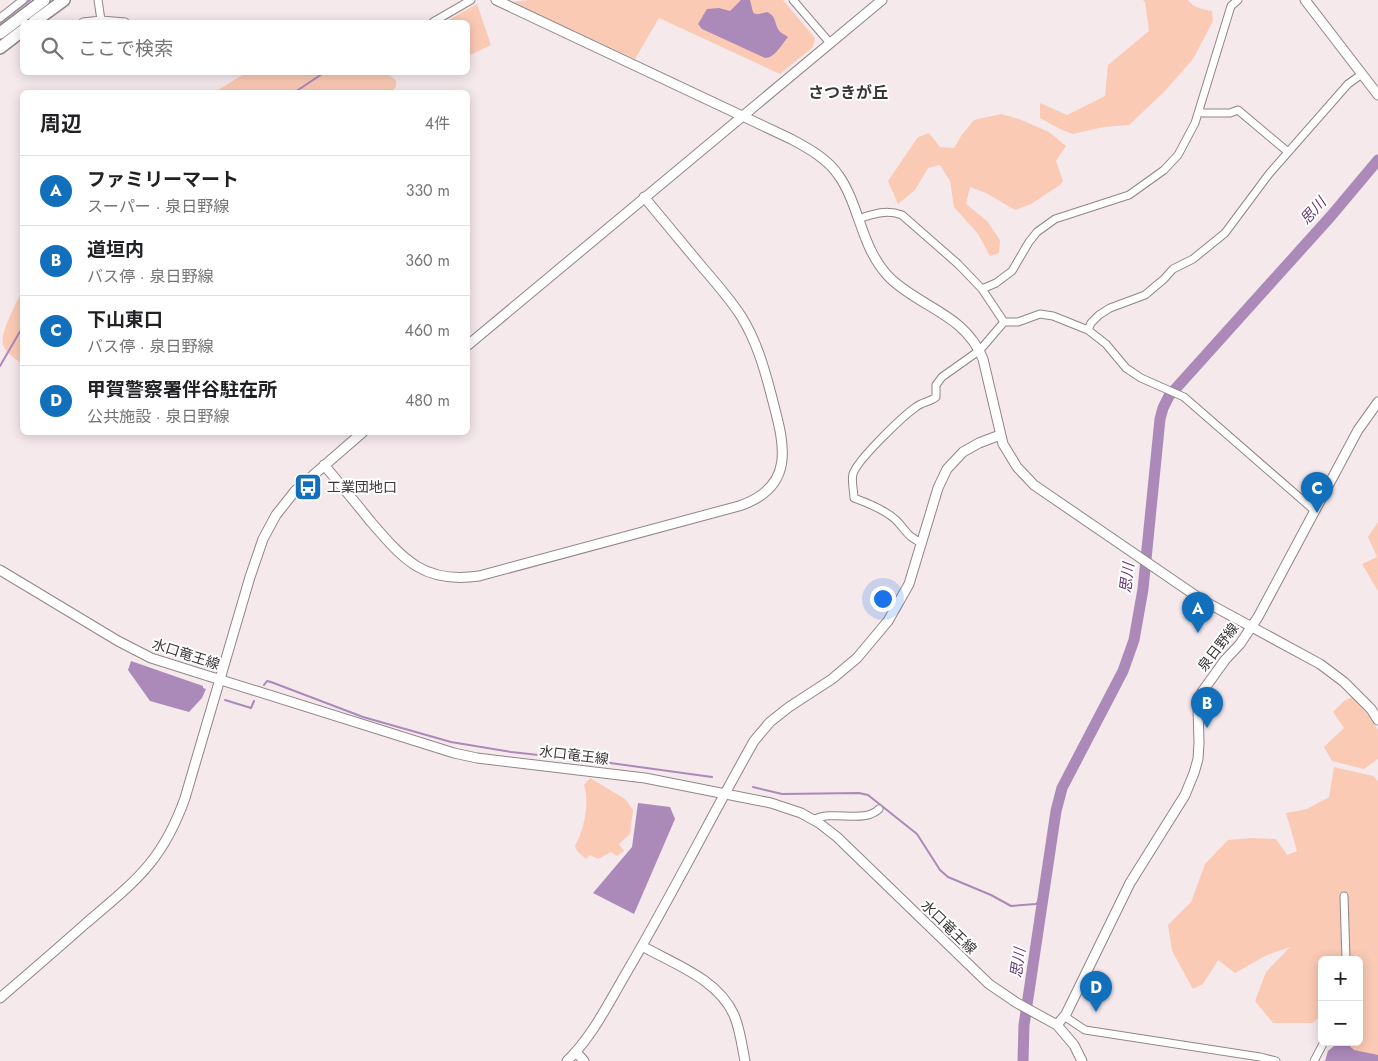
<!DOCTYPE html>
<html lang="ja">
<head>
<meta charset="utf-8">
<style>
	body { margin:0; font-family:Jost,"Noto Sans JP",sans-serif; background:#f6f6f6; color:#202124 }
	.controls { position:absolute; right:15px; bottom:15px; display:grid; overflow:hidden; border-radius:8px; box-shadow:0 2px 12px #0003 }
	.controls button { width:45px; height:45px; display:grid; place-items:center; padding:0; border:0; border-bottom:1px solid #e0e0e0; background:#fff; color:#202124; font:25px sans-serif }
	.you { position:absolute; left:882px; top:598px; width:18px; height:18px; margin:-12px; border:4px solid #fff; border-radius:50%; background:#1a73e8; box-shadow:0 0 0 8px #1a73e833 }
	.badge { display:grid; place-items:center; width:32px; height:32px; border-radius:50%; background:#116fbc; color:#fff; font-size:16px; font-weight:700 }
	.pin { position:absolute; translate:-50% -41px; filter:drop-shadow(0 1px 2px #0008) }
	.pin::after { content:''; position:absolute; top:26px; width:18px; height:15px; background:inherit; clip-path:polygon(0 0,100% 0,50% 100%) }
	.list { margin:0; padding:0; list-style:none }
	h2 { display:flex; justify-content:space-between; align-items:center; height:65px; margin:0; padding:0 20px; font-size:21px }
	h2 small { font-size:16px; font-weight:400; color:#757577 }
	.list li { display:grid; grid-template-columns:32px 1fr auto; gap:15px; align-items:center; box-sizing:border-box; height:70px; padding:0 20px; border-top:1px solid #e0e0e0 }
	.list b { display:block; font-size:19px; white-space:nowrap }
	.list p { margin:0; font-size:16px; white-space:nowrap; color:#757577 }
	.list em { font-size:16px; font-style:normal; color:#757577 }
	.icon { flex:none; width:28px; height:28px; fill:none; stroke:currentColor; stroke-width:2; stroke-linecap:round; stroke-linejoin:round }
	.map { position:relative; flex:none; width:1378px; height:1061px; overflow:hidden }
	.search { position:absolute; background:#fff; box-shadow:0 2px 12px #0003; left:20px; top:20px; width:450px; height:55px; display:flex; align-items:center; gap:12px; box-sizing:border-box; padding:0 18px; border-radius:8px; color:#757577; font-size:19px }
	.panel { position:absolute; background:#fff; box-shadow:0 2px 12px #0003; left:20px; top:90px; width:450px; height:345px; border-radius:8px }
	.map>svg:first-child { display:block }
	.green { fill:#fbcab5 }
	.water { fill:#ab89b9 }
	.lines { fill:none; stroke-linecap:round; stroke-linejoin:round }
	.stream { stroke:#ab89b9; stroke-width:2 }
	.river { stroke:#ab89b9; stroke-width:11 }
	.minor-casing { stroke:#908587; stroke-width:9 }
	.tertiary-casing { stroke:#908587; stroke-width:11 }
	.secondary-casing { stroke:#908587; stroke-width:11 }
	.trunk-casing { stroke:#908587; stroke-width:14 }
	.minor { stroke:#fff; stroke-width:7 }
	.tertiary { stroke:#fff; stroke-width:9 }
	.secondary { stroke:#fff; stroke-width:9 }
	.trunk { stroke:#fff; stroke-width:11 }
	.labels { text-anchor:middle; stroke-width:4; stroke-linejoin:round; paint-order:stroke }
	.poi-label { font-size:14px; fill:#3a3536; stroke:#fff; text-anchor:start }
	.street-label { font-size:14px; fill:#3a3536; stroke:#fff }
	.water-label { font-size:15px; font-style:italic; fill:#653976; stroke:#fff }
	.quarter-label { font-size:16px; font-weight:bold; fill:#3a3536; stroke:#fff }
</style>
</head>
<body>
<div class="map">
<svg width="1378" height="1061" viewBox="0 0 1378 1061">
	<rect width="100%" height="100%" fill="#f5e9ec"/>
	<path class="green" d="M 529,0 L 783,0 L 815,38 L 813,47 L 780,74 L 659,18 L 635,59 L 512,2 Z
		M 1143,0 L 1188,0 C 1193,8 1203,9 1212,11 L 1213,21 L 1193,59 L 1164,92 L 1129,125 L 1103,127 L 1073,134 L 1062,130 L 1040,118 L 1040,103 L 1067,115 L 1105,96 L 1108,65 L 1149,31 L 1145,2 Z
		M 477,4 L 491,45 L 468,56 L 468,22 L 445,22 Z
		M 252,72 L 386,73 L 396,80 L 396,86 L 392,92 L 215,92 L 239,77 Z
		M 1001,114 L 1019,119 L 1049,132 L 1066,146 L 1056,161 L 1063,181 L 1060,185 L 1031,204 L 1015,210 L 986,193 L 970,187 L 966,204 L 987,221 L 1000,240 L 999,253 L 990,256 L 978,234 L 954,207 L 950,181 L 940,165 L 928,168 L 915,190 L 898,204 L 888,181 L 918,137 L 929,133 L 940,147 L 954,148 L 961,136 L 974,120 Z
		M 22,291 L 22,364 C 16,359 6,353 3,345 C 0,332 16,304 22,291 Z
		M 1378,522 L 1378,591 L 1362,564 L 1377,557 L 1368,537 Z
		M 1352,697 L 1370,717 L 1378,730 L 1378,759 L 1364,769 L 1332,761 L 1324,747 L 1344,728 L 1333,712 L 1344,701 Z
		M 1334,767 L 1373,776 L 1378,781 L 1378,1058 L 1355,1052 L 1343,1042 L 1359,1042 L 1359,960 L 1322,960 L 1322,1014 L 1313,1023 L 1273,1023 L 1255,1001 L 1266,972 L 1290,947 L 1267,955 L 1235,973 L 1218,960 L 1203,984 L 1193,989 L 1172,951 L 1168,925 L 1191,902 L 1205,864 L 1228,840 L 1252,838 L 1276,839 L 1287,855 L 1297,851 L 1286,813 L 1307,809 L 1329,797 Z
		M 590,778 L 625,799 L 633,810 L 630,834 L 619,844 L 624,851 L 617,856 L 611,852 L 598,859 L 590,855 L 586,859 L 577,851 L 575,846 C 584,829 590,804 584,785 Z"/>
	<path class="water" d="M 741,0 L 750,0 C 754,15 751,16 767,12 C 776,16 774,21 778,29 C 780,33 784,34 788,37 C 781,45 775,58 765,58 L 702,29 L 698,24 L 707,9 L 719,8 L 730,11 Z
		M 131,661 L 203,686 L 203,688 L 206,689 L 202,698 L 189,712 L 150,701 L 128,670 Z
		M 638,803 L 670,807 L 675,819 L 634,914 L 593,893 L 632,847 Z
		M 1339,1042 L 1345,1042 L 1354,1050 L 1378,1055 L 1378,1061 L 1325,1061 L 1328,1051 Z"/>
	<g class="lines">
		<path class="stream" d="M 0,23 L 30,0
			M 295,92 L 325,72
			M 0,366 L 22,328
			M 264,685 L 267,681 L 271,682 L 363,717 L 451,742 L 511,752 L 603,762 L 712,777
			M 225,700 L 251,708 L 254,701
			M 753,787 L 782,794 L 859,793 L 868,795 L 917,834 L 940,870 L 948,877 L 991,895 L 1011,906 L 1036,904 L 1043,897"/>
		<path class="river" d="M 1023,1061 L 1024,1025 L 1056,811 L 1062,788 L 1123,671 L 1134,640 L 1143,589 L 1160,419 L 1163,408 L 1169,396 L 1331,216 L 1378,160"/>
		<g class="minor-casing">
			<path id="minor" d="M 98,0 L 101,20
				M 793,0 L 830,43
				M 0,18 L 23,0
				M 83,22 L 101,20 L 125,22
				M 433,22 L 471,0
				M 1199,111 L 1203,113 L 1230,113 L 1238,110 L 1288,152
				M 858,219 C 873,214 886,209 902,215 L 958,264 L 982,289 L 1004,322
				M 982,289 L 996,283 L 1012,271 L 1029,242 L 1037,232 L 1055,219 L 1129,195 L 1164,170 L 1178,155 L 1195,123 L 1231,6 L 1238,0
				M 1088,330 L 1091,323 L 1099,315 L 1110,308 L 1145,295 L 1164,279 L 1173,269 L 1193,259 L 1225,233 L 1269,174 L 1348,84 L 1362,74
				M 922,543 C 906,536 907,531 896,520 C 885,510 868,503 854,498 C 854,491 851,481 853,474 C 857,460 903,416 916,407 C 922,402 930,402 936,397 L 936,385 L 942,377 L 980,350 L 1004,322 L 1018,322 L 1040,314 L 1053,316 L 1088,330 L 1106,344 L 1126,368 L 1141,378 L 1184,397 L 1315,511
				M 813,820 C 833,809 864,824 879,809
				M 1344,896 L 1346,960
				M 1064,1016 L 1085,1030 L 1260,1057 L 1276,1061
				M 1314,1061 L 1324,1042"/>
		</g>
		<g class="tertiary-casing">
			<path id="tertiary" d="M 496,0 L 791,139 C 808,148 828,159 839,176 C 860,206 861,249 890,278 C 921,308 965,314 983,359 L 1003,444 L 1017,467 L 1034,485 L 1202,600 L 1320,664 L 1344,682 L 1371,709 L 1378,720
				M 468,345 L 882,0
				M 324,465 C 340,484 356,503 371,522 C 404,560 424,584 479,576 L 739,506 C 799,486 783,440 771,394 C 764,367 756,340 741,316 C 730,299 716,283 703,268 C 683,244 664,221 644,197
				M 642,946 C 674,964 718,979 734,1015 C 740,1029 742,1046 745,1061
				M 0,998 C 28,974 56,950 84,925 C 134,882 162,863 185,798 L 250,577 L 263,539 L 276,515 L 295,491 L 363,432
				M 576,1052 L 584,1061
				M 567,1061 C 593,1036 609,1002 628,970 C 672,895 711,817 754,741 L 770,722 L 789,707 L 832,679 L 857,658 L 888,621 L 909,584 L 938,488 L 947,469 L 963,452 L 979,443 L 1000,435"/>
		</g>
		<g class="secondary-casing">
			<path id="secondary" d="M 1305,0 L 1378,95
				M 0,570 L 118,641 L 151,658 L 454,753 L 477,758 L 645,778 L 771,803 L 801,813 L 819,823 L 837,837 L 989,984 L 1017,1003 L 1057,1025 L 1074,1045 L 1082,1061
				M 1057,1025 L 1066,1014 L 1130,883 L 1185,795 L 1194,773 L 1198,759 L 1199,743 L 1198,707 L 1202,692 L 1225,660 L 1240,644 L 1258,617 L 1358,430 L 1378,402"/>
		</g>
		<g class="trunk-casing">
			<path id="trunk" d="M 34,22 L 64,0
				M 0,33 L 44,0
				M 0,48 L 22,31"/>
		</g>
		<use href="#minor" class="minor"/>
		<use href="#tertiary" class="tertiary"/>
		<use href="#secondary" class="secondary"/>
		<use href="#trunk" class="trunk"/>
	</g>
	<defs>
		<g id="bus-square" transform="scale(1.4375)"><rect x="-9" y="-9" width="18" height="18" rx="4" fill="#116fbc" stroke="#fff"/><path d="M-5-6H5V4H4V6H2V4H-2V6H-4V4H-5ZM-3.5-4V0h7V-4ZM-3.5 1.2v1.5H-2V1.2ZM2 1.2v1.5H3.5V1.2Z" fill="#fff"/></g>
	</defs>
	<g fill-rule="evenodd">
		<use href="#bus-square" x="308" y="487"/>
	</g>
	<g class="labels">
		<g class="poi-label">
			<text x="327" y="492">工業団地口</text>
		</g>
		<g class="street-label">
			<text transform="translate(1218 647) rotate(-52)" y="5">泉日野線</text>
			<text transform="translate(186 654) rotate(18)" y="5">水口竜王線</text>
			<text transform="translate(574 755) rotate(7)" y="5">水口竜王線</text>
			<text transform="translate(949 927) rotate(44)" y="5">水口竜王線</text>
		</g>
		<g class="water-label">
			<text transform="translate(1313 211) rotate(-48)" y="5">思川</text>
			<text transform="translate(1127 578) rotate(-83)" y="5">思川</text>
			<text transform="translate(1018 963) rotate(-82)" y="5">思川</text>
		</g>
		<g class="quarter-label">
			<text x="848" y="98">さつきが丘</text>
		</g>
	</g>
</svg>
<div class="controls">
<button>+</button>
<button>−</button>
</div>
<div class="you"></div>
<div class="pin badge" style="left:1198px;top:633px">A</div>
<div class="pin badge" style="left:1207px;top:728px">B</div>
<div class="pin badge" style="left:1317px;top:513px">C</div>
<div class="pin badge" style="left:1096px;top:1012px">D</div>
<div class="search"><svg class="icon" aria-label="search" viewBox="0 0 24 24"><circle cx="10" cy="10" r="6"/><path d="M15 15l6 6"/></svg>ここで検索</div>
<section class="panel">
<h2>周辺<small>4件</small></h2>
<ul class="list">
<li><span class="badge">A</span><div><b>ファミリーマート</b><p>スーパー · 泉日野線</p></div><em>330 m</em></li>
<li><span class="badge">B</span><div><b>道垣内</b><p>バス停 · 泉日野線</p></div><em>360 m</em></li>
<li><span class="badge">C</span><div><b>下山東口</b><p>バス停 · 泉日野線</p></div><em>460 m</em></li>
<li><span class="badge">D</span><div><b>甲賀警察署伴谷駐在所</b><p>公共施設 · 泉日野線</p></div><em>480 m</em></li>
</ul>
</section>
</div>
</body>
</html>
